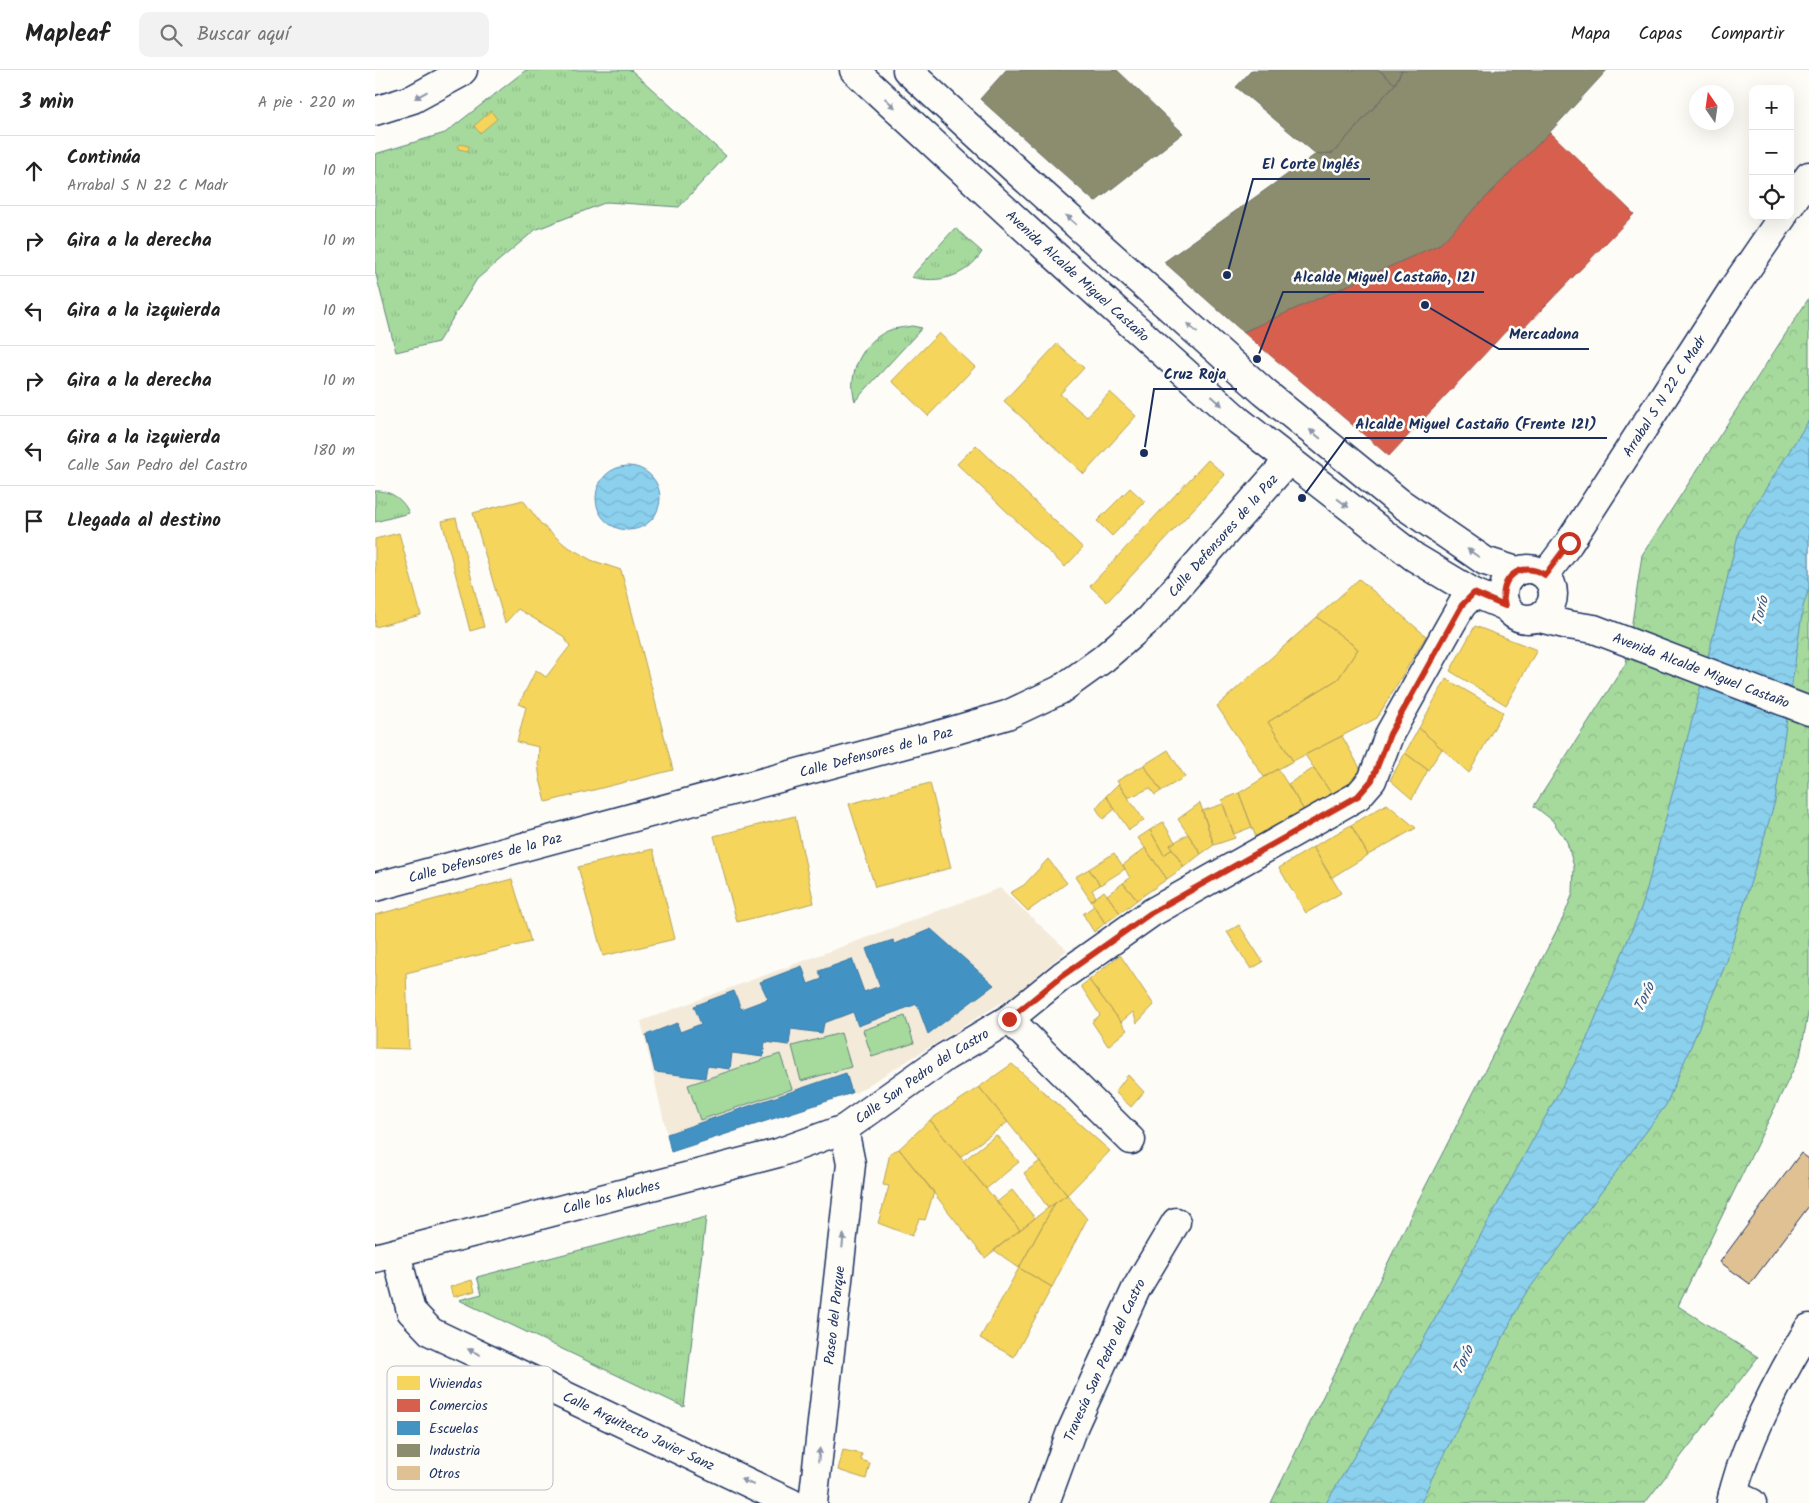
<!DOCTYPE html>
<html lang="es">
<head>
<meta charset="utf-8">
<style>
	body { margin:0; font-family:Kalam,sans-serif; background:#f2f2f2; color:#222 }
	.controls { position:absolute; right:15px; top:15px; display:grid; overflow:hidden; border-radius:10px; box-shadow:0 5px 20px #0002 }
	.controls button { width:45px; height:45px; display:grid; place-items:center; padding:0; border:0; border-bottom:1px solid #e0e0e0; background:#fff; color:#222; font:25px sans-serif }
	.compass { position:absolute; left:1314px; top:15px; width:45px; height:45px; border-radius:50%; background:#fff; box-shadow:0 5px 20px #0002; rotate:347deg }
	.stop { position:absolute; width:15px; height:15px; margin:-11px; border:4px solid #c8321e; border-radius:50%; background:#fff }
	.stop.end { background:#c8321e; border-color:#fff; box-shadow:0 1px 5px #0008 }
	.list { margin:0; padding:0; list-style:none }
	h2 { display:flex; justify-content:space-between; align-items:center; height:65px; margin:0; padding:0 20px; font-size:21px }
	h2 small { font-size:16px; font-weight:400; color:#767676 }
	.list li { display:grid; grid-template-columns:32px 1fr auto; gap:15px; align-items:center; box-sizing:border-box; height:70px; padding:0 20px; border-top:1px solid #e0e0e0 }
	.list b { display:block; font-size:19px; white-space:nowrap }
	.list p { margin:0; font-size:16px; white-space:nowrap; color:#767676 }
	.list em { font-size:16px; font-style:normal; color:#767676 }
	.icon { flex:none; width:28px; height:28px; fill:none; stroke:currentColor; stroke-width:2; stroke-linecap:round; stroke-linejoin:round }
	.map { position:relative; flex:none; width:1434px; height:1433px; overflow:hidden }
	header { display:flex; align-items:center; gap:30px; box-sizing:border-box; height:70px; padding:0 25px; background:#fff; border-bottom:1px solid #e0e0e0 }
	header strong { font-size:24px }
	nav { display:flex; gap:28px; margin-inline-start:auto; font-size:18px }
	.search { width:350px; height:45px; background:#f2f2f2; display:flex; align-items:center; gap:12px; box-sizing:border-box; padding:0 18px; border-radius:10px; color:#767676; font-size:19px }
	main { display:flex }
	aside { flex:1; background:#fff }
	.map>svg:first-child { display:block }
	.built { fill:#f4ead9 }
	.grass { fill:url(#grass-tufts); stroke:#60847d }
	.forest { fill:url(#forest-crowns); stroke:#60847d }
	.pitch { fill:#a6da9c; stroke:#60847d }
	.water { fill:url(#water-waves); stroke:#5e90b4 }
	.homes { fill:#f6d55c; stroke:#b4a35d }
	.shops { fill:#d6604d; stroke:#9e5152 }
	.schools { fill:#4393c3; stroke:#3775a5 }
	.industry { fill:#8c8c6e; stroke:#6a7069 }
	.building { fill:#e0c193; stroke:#1b2f5e }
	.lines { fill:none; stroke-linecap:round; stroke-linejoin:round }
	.street-casing { stroke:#1b2f5e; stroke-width:31 }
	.secondary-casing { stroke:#1b2f5e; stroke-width:31 }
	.street { stroke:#fdfcf7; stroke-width:28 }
	.secondary { stroke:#fdfcf7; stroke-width:28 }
	.oneway { fill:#8c96aa }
	.route { stroke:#c8321e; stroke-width:6 }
	.labels { text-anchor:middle; stroke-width:5; stroke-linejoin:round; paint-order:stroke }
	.street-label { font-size:14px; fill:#1b2f5e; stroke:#fdfcf7 }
	.water-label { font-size:15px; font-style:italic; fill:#375782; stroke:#fdfcf7 }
	.key { fill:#fdfcf7; stroke:#b9bec9; stroke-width:1 }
	.key-label { font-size:14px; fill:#1b2f5e }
	.leader { fill:none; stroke:#1b2f5e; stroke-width:2 }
	.callout-dot { fill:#1b2f5e; stroke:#fdfcf7; stroke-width:2 }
	.callout-label { font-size:15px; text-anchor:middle; font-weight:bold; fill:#1b2f5e; stroke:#fdfcf7; stroke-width:5; stroke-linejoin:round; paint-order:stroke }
</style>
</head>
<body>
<header>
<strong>Mapleaf</strong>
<div class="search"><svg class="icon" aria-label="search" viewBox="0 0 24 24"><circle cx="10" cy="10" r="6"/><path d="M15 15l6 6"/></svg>Buscar aquí</div>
<nav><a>Mapa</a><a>Capas</a><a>Compartir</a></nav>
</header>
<main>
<aside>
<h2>3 min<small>A pie · 220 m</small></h2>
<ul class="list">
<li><svg class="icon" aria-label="ahead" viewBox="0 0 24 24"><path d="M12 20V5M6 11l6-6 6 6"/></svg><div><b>Continúa</b><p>Arrabal S N 22 C Madr</p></div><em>10 m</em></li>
<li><svg class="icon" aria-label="right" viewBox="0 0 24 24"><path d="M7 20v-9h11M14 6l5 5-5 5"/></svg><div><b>Gira a la derecha</b></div><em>10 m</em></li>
<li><svg class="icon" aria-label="left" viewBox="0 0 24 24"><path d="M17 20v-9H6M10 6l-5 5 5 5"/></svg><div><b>Gira a la izquierda</b></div><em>10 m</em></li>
<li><svg class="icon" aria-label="right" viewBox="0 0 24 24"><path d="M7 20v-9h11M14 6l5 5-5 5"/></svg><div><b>Gira a la derecha</b></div><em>10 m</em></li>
<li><svg class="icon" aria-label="left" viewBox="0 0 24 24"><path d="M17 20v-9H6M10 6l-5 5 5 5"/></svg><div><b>Gira a la izquierda</b><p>Calle San Pedro del Castro</p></div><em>180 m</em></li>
<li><svg class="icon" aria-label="arrive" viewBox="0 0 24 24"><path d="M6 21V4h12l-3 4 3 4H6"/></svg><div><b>Llegada al destino</b></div></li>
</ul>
</aside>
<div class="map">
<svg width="1434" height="1433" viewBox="0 0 1434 1433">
	<defs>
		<pattern id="grass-tufts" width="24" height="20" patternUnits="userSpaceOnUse" patternTransform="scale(1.25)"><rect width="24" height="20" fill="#a6da9c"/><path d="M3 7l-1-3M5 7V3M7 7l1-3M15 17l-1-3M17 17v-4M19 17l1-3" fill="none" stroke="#8ebb89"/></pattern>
		<pattern id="forest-crowns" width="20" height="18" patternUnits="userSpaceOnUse" patternTransform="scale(1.25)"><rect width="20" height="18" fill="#a6da9c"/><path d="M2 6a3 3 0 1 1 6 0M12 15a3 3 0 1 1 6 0" fill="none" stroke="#8ebb89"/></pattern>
		<pattern id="water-waves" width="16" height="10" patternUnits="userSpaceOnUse" patternTransform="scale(1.25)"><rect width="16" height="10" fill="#8bd0ed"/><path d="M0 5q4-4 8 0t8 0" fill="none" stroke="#77b3ce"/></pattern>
	</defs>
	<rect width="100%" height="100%" fill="#fdfcf7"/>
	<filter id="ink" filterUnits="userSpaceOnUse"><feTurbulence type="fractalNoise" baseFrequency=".02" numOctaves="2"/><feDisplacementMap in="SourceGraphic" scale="10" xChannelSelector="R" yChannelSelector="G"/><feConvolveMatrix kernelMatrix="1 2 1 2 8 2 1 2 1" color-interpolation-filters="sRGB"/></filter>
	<g filter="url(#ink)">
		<path class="built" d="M 625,818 L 692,880 L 639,925 L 482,1022 L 296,1082 L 266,951 Z"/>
		<path class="grass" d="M 151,0 L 256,0 L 351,86 L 304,137 L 232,132 L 160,160 L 102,209 L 63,272 L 21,282 L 0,201 L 0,84 L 70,63 Z
			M 580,158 L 607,182 C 591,207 564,214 536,207 Z
			M 537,256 L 547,258 L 480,331 C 471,303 489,268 518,259 C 524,258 531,257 537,256 Z
			M 0,421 C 15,420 28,429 34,443 L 0,452 Z
			M 331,1147 L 309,1337 L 84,1230 L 107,1224 L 102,1207 Z"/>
		<path class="forest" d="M 1434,228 L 1434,939 L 1425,986 L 1303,1236 L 1383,1287 L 1270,1433 L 896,1433 L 1044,1129 L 1188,848 L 1198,823 L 1199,797 L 1192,772 L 1177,750 L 1159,736 L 1251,593 L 1267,485 Z"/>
		<path class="pitch" d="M 530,946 L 539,973 L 497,987 L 488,960 Z
			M 466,963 L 476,997 L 426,1011 L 417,976 Z
			M 405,984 L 417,1019 L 325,1050 L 313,1015 Z"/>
		<path class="water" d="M 1434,350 L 1434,518 L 1428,537 L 1400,731 L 1352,891 L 1291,1035 L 1149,1226 L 1056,1410 L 1046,1433 L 951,1433 L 1044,1278 L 1208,978 L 1268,833 L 1319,643 L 1364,461 Z
			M221 428a32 32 0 1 1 64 0a32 32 0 1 1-64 0Z"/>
		<path class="homes" d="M 116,41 L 122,49 L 105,63 L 99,56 Z
			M 84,74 L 94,76 L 93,81 L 83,79 Z
			M 564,263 L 600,297 L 553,346 L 517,311 Z
			M 682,274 L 709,298 L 685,324 L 712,347 L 735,322 L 761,346 L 709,404 L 629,331 Z
			M 601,375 L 708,478 L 690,497 L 582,394 Z
			M 833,390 L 850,405 L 732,532 L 715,516 Z
			M 755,418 L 770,432 L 737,466 L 722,451 Z
			M 148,430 L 166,454 L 190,475 L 216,490 L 246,500 L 298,700 L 171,732 L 165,709 L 163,694 L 164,677 L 142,672 L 151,637 L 144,634 L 161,600 L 171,607 L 195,576 L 188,566 L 143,539 L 130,553 L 98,443 Z
			M 81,448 L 109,557 L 95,561 L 67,451 Z
			M 24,463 L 46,545 L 0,557 L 0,469 Z
			M 984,509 L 1051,566 L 1002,648 L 918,691 L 893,652 L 963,609 L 983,579 L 942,547 Z
			M 942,547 L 983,579 L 963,609 L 893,652 L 918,691 L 889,707 L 842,636 Z
			M 1100,556 L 1162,580 L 1131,635 L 1075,601 Z
			M 1071,609 L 1128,642 L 1094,703 L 1044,658 Z
			M 1044,658 L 1067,679 L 1053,700 L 1030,683 Z
			M 967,666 L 991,709 L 958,726 L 930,685 Z
			M 793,680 L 810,707 L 786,721 L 769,695 Z
			M 1030,683 L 1053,700 L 1037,729 L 1015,710 Z
			M 769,695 L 786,721 L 780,725 L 775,718 L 753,728 L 742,711 Z
			M 939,698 L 958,726 L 930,742 L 913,714 Z
			M 903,699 L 930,742 L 882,770 L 864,723 Z
			M 555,713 L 576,798 L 500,817 L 474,734 Z
			M 743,714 L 769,750 L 754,760 L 731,726 Z
			M 864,723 L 877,757 L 859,764 L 847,730 Z
			M 731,726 L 740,739 L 728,749 L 721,738 Z
			M 825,733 L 839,775 L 826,784 L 803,749 Z
			M 848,734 L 860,768 L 839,775 L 827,741 Z
			M 1012,734 L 1041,758 L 993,785 L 976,755 Z
			M 420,746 L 439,833 L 362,852 L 339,766 Z
			M 788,752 L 800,772 L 795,775 L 797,779 L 789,785 L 775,760 Z
			M 976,755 L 993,785 L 956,808 L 938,777 Z
			M 775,760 L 789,785 L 797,779 L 809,797 L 792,809 L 763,768 Z
			M 813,764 L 826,784 L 809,797 L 795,775 Z
			M 938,777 L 966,823 L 931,843 L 904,798 Z
			M 770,778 L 792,809 L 762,830 L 748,813 L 755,808 L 748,795 Z
			M 278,779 L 300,869 L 228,886 L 203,797 Z
			M 739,783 L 750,799 L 725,815 L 714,799 Z
			M 673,789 L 692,813 L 653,841 L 635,823 L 649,815 Z
			M 714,799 L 725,815 L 717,820 L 721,827 L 716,831 L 700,807 Z
			M 137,809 L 156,872 L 31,903 L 34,979 L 0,978 L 0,845 Z
			M 748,813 L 762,830 L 745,843 L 732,825 Z
			M 729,821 L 745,843 L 730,853 L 716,831 Z
			M 719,836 L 730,853 L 719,862 L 708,844 Z
			M 864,855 L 888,892 L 876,899 L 852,862 Z
			M 745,885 L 779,935 L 762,953 L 758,942 L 746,952 L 714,910 Z
			M 714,910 L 752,960 L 733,976 L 717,952 L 725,945 L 706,916 Z
			M 637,994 L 735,1081 L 692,1125 L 604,1017 Z
			M 753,1005 L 769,1022 L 756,1037 L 740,1022 Z
			M 604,1017 L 633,1052 L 585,1087 L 555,1050 Z
			M 555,1050 L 645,1160 L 610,1188 L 524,1079 Z
			M 621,1065 L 644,1092 L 611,1119 L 588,1091 Z
			M 524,1079 L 559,1122 L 550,1150 L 544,1149 L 537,1166 L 503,1153 L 514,1116 L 508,1115 L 515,1083 Z
			M 665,1091 L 692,1125 L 673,1138 L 649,1103 Z
			M 637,1120 L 660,1148 L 645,1160 L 622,1132 Z
			M 692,1125 L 712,1149 L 677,1217 L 644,1198 L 680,1133 Z
			M 680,1133 L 644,1198 L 619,1180 L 673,1138 Z
			M 644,1198 L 677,1217 L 639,1287 L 605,1268 Z
			M 97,1210 L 100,1221 L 78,1227 L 75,1217 Z
			M 468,1380 L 487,1384 L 486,1390 L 495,1393 L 491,1409 L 463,1400 Z"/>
		<path class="shops" d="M 1175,62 L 1259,144 L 1140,267 L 1132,260 L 1014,386 L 868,262 L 1065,174 Z"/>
		<path class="schools" d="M 556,859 L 619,915 L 553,964 L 542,934 L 483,956 L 478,942 L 449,953 L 447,963 L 416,959 L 414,975 L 390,972 L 388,987 L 357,983 L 355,999 L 332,996 L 330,1008 L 280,1002 L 271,965 L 302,953 L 305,962 L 326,954 L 319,936 L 359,921 L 366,939 L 393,929 L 385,912 L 427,896 L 433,914 L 447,909 L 444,901 L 477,889 L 489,922 L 505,916 L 491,879 L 518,870 L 520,874 Z
			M 471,1003 L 477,1023 L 296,1082 L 292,1064 Z"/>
		<path class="industry" d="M 631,0 L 742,0 L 808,63 L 720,132 L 605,29 Z
			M 877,0 L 1004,0 L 1020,14 L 958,83 L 941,84 L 861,17 Z
			M 1004,0 L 1027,0 L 1020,14 Z
			M 1027,0 L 1232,0 L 1175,62 L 1065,174 L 868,262 L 789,192 L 941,84 L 958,83 L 1020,14 Z"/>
		<path class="building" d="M 1426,1083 L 1434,1089 L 1434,1136 L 1375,1214 L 1345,1192 Z"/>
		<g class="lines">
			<g class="street-casing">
				<g id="street">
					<path d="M 0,41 L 38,29 L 84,4 L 88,0"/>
					<path d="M 1415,135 L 1434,106"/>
					<path id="s1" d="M 1170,505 L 1194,473 L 1358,219 L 1408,146"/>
					<path id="s2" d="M 0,817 L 567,664 L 632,645 L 685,620 L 728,589 L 774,549 L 913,391"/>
					<path d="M 634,949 L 756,1070"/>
					<path id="s3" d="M 21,1183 L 36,1241 L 56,1262 L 416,1433"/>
					<path d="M 1358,1424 L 1377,1433"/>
					<path id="s4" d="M 438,1433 L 476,1094 L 469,1059"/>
					<path id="s5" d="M 670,1433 L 696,1362 L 761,1219 L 801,1152"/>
				</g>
			</g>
			<g class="secondary-casing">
				<g id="secondary">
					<path id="s6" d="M 479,0 L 677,183 L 864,351 L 1039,487 L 1099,523 L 1130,536"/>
					<path d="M 532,0 L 645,104 L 889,322 L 1024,432 L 1110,491 L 1142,501"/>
					<circle cx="1153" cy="524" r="25"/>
					<path id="s7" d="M 1164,548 L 1193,555 L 1219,559 L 1434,641"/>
					<path id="s8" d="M 0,1188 L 403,1083 L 469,1059 L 570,987 L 634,949 L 687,906 L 776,843 L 983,726 L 997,710 L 1015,663 L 1076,554 L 1087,535 L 1099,523"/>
					<path d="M 1356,1433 C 1368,1376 1404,1308 1434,1258"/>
				</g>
			</g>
			<use href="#street" class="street"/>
			<use href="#secondary" class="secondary"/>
		</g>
		<defs><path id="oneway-solid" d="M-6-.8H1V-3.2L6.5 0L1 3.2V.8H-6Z" transform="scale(1.25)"/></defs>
		<g class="oneway">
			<use href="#oneway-solid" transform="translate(46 25) rotate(151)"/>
			<use href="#oneway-solid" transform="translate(515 33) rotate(43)"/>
			<use href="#oneway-solid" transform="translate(696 150) rotate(-138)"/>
			<use href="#oneway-solid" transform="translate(817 258) rotate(-138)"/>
			<use href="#oneway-solid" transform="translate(842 331) rotate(42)"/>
			<use href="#oneway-solid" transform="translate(940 364) rotate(-141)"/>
			<use href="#oneway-solid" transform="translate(968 433) rotate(37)"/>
			<use href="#oneway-solid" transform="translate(1098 483) rotate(-145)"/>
			<use href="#oneway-solid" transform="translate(468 1171) rotate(-84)"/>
			<use href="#oneway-solid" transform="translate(99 1282) rotate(-155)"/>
			<use href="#oneway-solid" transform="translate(444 1385) rotate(-84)"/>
			<use href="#oneway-solid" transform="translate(372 1412) rotate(-155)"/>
		</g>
	</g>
	<g class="lines" filter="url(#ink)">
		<path class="route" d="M 634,949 L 687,906 L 776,843 L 983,726 L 997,710 L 1015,664 L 1087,535 L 1099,523 L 1130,536 C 1122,508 1146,490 1170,505 L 1194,473"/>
	</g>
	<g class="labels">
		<g class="street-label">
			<text dy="5" stroke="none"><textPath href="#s6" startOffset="304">Avenida Alcalde Miguel Castaño</textPath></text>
			<text dy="5" stroke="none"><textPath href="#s1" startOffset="215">Arrabal S N 22 C Madr</textPath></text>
			<text dy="5" stroke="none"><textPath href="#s2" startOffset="939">Calle Defensores de la Paz</textPath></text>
			<text dy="5" stroke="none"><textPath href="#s7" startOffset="171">Avenida Alcalde Miguel Castaño</textPath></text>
			<text dy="5" stroke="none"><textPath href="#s2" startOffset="519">Calle Defensores de la Paz</textPath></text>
			<text dy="5" stroke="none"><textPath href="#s2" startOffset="114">Calle Defensores de la Paz</textPath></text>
			<text dy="5" stroke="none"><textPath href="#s8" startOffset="581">Calle San Pedro del Castro</textPath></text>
			<text dy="5" stroke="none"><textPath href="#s8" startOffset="244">Calle los Aluches</textPath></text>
			<text dy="5" stroke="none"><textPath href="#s4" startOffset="189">Paseo del Parque</textPath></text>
			<text dy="5" stroke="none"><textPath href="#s5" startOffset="155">Travesía San Pedro del Castro</textPath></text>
			<text dy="5" stroke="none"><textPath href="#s3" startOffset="319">Calle Arquitecto Javier Sanz</textPath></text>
		</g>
		<g class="water-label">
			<text transform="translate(1385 541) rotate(-76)" y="5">Torío</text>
			<text transform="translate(1269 927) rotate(-64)" y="5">Torío</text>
			<text transform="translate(1088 1290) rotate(-64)" y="5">Torío</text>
		</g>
	</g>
	<rect x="12" y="1296" width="166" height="124" rx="8" class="key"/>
	<rect x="22" y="1306" width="23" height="14" fill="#f6d55c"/>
	<rect x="22" y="1329" width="23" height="13" fill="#d6604d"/>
	<rect x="22" y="1351" width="23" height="14" fill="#4393c3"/>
	<rect x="22" y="1374" width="23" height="13" fill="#8c8c6e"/>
	<rect x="22" y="1396" width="23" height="14" fill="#e0c193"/>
	<g class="key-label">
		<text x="54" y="1318">Viviendas</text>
		<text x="54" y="1340">Comercios</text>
		<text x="54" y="1363">Escuelas</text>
		<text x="54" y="1385">Industria</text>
		<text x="54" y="1408">Otros</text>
	</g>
	<path class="leader" d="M852 205L878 109H995M882 289L908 222H1109M1050 235L1124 279H1214M769 383L779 319H862M927 428L971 368H1232"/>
	<g class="callout-dot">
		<circle cx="852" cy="205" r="5"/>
		<circle cx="882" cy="289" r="5"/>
		<circle cx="1050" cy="235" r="5"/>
		<circle cx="769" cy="383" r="5"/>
		<circle cx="927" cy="428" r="5"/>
	</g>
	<g class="callout-label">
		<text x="936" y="99">El Corte Inglés</text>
		<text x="1009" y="212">Alcalde Miguel Castaño, 121</text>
		<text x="1169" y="269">Mercadona</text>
		<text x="820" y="309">Cruz Roja</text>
		<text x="1101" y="359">Alcalde Miguel Castaño (Frente 121)</text>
	</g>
</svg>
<div class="controls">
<button>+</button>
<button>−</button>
<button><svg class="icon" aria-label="locate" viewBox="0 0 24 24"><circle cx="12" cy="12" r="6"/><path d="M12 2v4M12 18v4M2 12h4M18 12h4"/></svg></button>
</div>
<svg class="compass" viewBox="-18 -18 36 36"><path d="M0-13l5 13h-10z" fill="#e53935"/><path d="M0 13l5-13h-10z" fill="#767676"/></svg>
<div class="stop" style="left:1194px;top:473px"></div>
<div class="stop end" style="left:634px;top:949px"></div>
</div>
</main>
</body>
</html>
